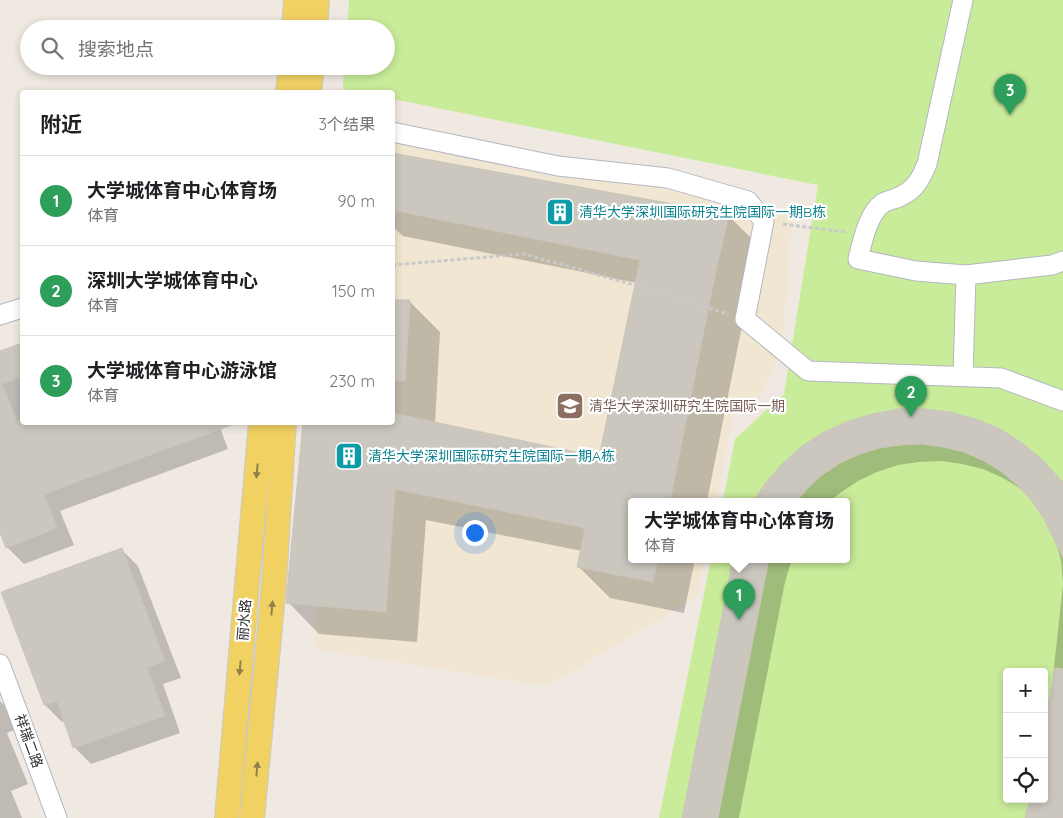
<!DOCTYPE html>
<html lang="zh">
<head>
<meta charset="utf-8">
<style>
	body { margin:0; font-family:Quicksand,"Noto Sans SC",sans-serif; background:#f2f2f2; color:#202124 }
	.controls { position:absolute; right:15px; bottom:15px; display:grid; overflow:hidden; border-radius:5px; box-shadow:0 2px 8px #0003 }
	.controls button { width:45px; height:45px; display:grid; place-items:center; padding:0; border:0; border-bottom:1px solid #e0e0e0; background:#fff; color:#202124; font:25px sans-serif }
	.you { position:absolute; left:474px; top:532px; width:18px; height:18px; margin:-12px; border:4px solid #fff; border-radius:50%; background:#1a73e8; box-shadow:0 0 0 8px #1a73e833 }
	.badge { display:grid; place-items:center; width:32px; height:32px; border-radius:50%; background:#4264fb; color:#fff; font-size:16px; font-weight:700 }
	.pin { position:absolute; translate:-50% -41px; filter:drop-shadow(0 1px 2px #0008) }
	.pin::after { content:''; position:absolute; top:26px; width:18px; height:15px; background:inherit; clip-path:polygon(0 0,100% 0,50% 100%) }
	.popup { position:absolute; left:628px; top:498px; width:222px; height:65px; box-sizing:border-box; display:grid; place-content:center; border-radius:5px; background:#fff; filter:drop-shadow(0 1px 4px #0005); font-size:16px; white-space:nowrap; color:#757577 }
	.popup b { font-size:19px; color:#202124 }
	.popup::after { content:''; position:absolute; left:50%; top:100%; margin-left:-10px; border:10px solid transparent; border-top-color:#fff }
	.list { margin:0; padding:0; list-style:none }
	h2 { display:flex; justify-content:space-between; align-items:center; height:65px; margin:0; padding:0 20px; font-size:21px }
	h2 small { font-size:16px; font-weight:400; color:#757577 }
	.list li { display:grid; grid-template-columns:32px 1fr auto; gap:15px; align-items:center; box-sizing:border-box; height:90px; padding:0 20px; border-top:1px solid #e0e0e0 }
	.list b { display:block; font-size:19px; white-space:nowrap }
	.list p { margin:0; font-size:16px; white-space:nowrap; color:#757577 }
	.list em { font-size:16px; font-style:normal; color:#757577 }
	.icon { flex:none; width:28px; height:28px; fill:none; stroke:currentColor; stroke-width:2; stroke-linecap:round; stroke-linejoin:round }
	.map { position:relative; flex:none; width:1063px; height:818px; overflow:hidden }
	.search { position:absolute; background:#fff; box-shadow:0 2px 8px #0003; left:20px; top:20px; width:375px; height:55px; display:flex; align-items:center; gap:12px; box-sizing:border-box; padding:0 18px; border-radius:28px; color:#757577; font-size:19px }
	.panel { position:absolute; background:#fff; box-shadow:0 2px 8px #0003; left:20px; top:90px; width:375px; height:335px; border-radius:5px }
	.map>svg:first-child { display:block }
	.education { fill:#f0e6d1 }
	.pitch { fill:#c9ec9a; fill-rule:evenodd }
	.shadow { fill:#0003 }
	.building { fill:#cbc7bf; stroke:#cbc5ba }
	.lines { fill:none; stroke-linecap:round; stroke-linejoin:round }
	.minor-casing { stroke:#b4b7c1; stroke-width:21 }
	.major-casing { stroke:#c9c9c9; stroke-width:26 }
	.path { stroke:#c9c9c9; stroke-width:3; stroke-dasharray:4 2.5; stroke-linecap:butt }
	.minor { stroke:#fff; stroke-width:19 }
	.major { stroke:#f2d163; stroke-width:24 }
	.oneway { fill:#908048 }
	.labels { text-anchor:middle; stroke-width:4.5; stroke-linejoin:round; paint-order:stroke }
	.culture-label { font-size:14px; fill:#0d838f; stroke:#fff; text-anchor:start }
	.education-label { font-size:14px; fill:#785e54; stroke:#fff; text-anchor:start }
	.street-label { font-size:14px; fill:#2e2e2e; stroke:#fff }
</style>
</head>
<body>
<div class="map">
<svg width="1063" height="818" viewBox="0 0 1063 818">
	<rect width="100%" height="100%" fill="#efe9e1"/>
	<path class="education" d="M 393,132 L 792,216 L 782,350 L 760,397 L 733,414 L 716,501 L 632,501 L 632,559 L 704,559 L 697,596 L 633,635 L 547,686 L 314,649 L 332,423 L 392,422 Z"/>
	<path class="pitch" d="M 349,0 L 1063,0 L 1063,818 L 659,818 L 711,559 L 846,559 L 846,501 L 723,501 L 735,439 L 784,394 L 818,185 L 393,99 L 392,92 L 359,92 L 343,89 L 344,66 L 386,66 L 386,29 L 347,29 ZM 1007,672 L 1044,672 L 1044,799 L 1007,799 Z"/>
	<path class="shadow" d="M 392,154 L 728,215 L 759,246 L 746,306 L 707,501 L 632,501 L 632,559 L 695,559 L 684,613 L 610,598 L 579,567 L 582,551 L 426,520 L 417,642 L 319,634 L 288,602 L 392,422 L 392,301 L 409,301 L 440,332 L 435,424 L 600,459 L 637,283 L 403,236 L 392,226 Z
		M 22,344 L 22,422 L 218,422 L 228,449 L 60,511 L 74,545 L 24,564 L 7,547 L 0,529 L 0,353 Z
		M 847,423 L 1042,461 L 1063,482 L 1063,818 L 1026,818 L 1044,799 L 1050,704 L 1063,584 L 1061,561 L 1055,539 L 1045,519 L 1031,497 L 1021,489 L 1003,478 L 983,469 L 962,464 L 941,461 L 919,462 L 898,465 L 877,472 L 858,481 L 840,493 L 830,501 L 756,501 L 765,486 Z
		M 122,550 L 138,566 L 181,678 L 163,684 L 180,733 L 91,764 L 74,747 L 65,720 L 62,722 L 45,705 L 3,593 Z
		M 734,559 L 792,559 L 785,582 L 739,818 L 683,818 Z
		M 0,701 L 10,711 L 17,729 L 7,733 L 28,784 L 11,791 L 22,818 L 0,818 Z"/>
	<path class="building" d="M 392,153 L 729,214 L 715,275 L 670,501 L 632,501 L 632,559 L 658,559 L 653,582 L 577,567 L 585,528 L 395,489 L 386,612 L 286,603 L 303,422 L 392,422 L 392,413 L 599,457 L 640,260 L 392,210 Z
		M 392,300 L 410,300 L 405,381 L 392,380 Z
		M 22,343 L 22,377 L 2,384 L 17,422 L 233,422 L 234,424 L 44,494 L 57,528 L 6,548 L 0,533 L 0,351 Z
		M 898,409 L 924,409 L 950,412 L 976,419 L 1000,429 L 1022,443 L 1043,460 L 1063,483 L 1063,558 L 1044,519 L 1032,501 L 1018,486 L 1002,472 L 984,461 L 964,452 L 943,447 L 922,444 L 901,445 L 880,448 L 860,454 L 840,463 L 822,475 L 807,489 L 797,501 L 754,501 L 764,485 L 781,465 L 801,447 L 822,433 L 846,422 L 872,414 Z
		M 122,548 L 165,661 L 147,668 L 165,716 L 73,748 L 57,701 L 44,705 L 1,592 Z
		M 733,559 L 769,559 L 718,818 L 682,818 Z
		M 1055,668 L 1063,669 L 1063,818 L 1025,818 L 1030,799 L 1044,799 L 1044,728 Z"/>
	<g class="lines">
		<g class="minor-casing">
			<path id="minor" d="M 963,0 L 927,164 C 921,178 916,189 901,196 C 896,199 888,200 883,203 C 868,213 862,243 858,259 L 916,271 L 966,275 L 1052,265 L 1063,261
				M 392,132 L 558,166 L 668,178 L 748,201 L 764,221 L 745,319 L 808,371 L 1001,378 L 1063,401
				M 0,315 L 22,308
				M 963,376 L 966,275
				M 0,664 L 57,818"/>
		</g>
		<g class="major-casing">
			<path id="major" d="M 294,29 L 296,0
				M 315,29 L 317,0
				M 288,92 L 291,66
				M 309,92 L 312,66
				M 227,818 L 261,422
				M 252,818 L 274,584 L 284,422"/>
		</g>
		<path class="path" d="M 783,224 L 846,232
			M 392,265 L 524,254 L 666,294 L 728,314"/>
		<use href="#minor" class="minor"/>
		<use href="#major" class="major"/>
	</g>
	<defs><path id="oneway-solid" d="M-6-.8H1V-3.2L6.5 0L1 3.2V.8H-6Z" transform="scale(1.25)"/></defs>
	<g class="oneway">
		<use href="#oneway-solid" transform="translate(257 471) rotate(95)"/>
		<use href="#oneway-solid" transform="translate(272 608) rotate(-85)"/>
		<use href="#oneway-solid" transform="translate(240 668) rotate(95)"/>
		<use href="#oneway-solid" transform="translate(257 769) rotate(-85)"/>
	</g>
	<defs>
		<g id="building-square" transform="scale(1.4375)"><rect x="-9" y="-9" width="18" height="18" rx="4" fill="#0f9aa8" stroke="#fff"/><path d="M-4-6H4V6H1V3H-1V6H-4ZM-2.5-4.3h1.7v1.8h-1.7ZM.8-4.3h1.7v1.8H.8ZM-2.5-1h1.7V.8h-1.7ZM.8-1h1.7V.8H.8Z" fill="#fff"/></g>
		<g id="school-square" transform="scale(1.4375)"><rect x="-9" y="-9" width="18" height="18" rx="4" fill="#8d6e63" stroke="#fff"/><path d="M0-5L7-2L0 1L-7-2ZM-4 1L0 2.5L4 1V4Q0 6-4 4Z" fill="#fff"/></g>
	</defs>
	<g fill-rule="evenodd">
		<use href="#building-square" x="560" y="212"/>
		<use href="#school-square" x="570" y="406"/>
		<use href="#building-square" x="349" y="456"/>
	</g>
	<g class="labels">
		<g class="culture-label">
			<text x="579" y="217">清华大学深圳国际研究生院国际一期B栋</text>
			<text x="368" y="461">清华大学深圳国际研究生院国际一期A栋</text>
		</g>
		<g class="education-label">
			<text x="589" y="411">清华大学深圳研究生院国际一期</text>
		</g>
		<g class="street-label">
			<text transform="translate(244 620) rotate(-85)" y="5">丽水路</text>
			<text transform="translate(29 741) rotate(70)" y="5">祥瑞二路</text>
		</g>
	</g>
</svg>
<div class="controls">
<button>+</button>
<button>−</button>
<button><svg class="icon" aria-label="locate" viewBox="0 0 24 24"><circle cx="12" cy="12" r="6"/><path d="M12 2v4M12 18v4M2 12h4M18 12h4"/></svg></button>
</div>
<div class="you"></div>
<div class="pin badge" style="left:739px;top:620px;background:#2e9e5b">1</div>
<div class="popup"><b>大学城体育中心体育场</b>体育</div>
<div class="pin badge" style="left:911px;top:417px;background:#2e9e5b">2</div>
<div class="pin badge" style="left:1010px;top:115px;background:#2e9e5b">3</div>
<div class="search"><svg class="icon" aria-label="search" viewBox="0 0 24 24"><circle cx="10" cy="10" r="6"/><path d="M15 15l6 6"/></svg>搜索地点</div>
<section class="panel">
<h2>附近<small>3个结果</small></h2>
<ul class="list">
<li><span class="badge" style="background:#2e9e5b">1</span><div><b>大学城体育中心体育场</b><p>体育</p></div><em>90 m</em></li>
<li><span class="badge" style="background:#2e9e5b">2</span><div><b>深圳大学城体育中心</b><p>体育</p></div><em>150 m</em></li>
<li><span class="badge" style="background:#2e9e5b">3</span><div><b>大学城体育中心游泳馆</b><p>体育</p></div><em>230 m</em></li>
</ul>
</section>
</div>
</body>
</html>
